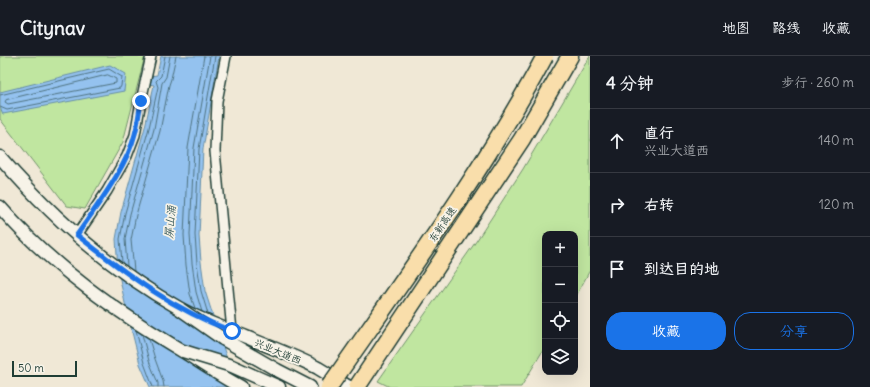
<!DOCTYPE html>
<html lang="zh">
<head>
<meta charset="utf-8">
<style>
	body { margin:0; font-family:Delius,"LXGW WenKai TC",sans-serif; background:#242831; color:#f1f3f6 }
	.controls { position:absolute; right:12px; bottom:12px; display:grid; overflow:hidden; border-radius:8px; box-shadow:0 4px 16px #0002 }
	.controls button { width:36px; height:36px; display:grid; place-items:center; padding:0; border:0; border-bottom:1px solid #363941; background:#171b24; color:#f1f3f6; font:20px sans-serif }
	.scale { position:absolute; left:12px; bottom:10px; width:65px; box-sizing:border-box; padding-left:4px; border:2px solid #1f3d34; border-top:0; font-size:11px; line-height:14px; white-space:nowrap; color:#1f3d34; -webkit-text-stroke:3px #f7f3e8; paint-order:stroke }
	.stop { position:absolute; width:12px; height:12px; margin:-9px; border:3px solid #1a73e8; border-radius:50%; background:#fff }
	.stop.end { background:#1a73e8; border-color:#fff; box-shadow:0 1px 4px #0008 }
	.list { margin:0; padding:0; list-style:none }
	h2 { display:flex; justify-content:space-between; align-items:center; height:52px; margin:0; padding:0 16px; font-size:17px }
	h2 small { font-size:13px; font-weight:400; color:#9ea1a6 }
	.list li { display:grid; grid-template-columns:26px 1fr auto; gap:12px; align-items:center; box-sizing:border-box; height:64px; padding:0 16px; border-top:1px solid #363941 }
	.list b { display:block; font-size:15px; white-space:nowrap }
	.list p { margin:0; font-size:13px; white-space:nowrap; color:#9ea1a6 }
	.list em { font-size:13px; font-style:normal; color:#9ea1a6 }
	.actions { display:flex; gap:8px; padding:12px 16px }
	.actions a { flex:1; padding:9px 0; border:1px solid #1a73e8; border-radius:16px; text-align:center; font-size:14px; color:#1a73e8 }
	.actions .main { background:#1a73e8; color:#fff }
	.icon { flex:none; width:22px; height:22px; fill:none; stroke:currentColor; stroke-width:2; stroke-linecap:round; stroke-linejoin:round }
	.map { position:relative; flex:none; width:590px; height:331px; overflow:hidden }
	header { display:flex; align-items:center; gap:24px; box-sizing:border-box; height:56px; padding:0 20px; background:#171b24; border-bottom:1px solid #363941 }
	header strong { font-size:19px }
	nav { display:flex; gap:22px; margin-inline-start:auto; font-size:14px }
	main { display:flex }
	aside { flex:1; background:#171b24 }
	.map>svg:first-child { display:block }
	.green { fill:#c0e6a0; stroke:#70926a }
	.water { fill:#94c2ef; stroke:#658da4 }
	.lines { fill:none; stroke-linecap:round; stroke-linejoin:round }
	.shore { stroke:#4e727f; stroke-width:1 }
	.street-casing { stroke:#1f3d34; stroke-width:12 }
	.secondary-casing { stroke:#1f3d34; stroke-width:15 }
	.highway-casing { stroke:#1f3d34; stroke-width:19 }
	.street { stroke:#f7f3e8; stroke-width:9 }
	.secondary { stroke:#f7f3e8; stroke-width:12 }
	.highway { stroke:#f9deab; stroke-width:16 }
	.secondary-bridge-casing { stroke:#1f3d34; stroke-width:15; stroke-linecap:butt }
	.highway-bridge-casing { stroke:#1f3d34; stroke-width:19; stroke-linecap:butt }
	.secondary-bridge { stroke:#f7f3e8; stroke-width:12 }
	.highway-bridge { stroke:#f9deab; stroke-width:16 }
	.route { stroke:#1a73e8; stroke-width:5 }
	.labels { text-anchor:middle; stroke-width:3.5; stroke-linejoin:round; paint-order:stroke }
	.street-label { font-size:10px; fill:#1f3d34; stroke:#f7f3e8 }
	.water-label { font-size:11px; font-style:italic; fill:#365859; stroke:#f7f3e8 }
</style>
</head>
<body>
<header>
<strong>Citynav</strong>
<nav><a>地图</a><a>路线</a><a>收藏</a></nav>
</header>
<main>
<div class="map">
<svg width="590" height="331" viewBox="0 0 590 331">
	<rect width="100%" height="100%" fill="#f0e8d6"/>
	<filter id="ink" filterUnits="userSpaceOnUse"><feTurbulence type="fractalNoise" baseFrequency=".025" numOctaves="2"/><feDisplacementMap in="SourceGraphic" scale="8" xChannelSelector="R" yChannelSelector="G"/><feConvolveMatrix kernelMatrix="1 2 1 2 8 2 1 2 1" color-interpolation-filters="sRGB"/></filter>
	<g filter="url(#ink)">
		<path class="green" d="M 0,0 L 145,0 L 123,86 L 85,153 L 67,150 L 0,63 Z
			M 590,0 L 590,214 L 575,242 L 575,178 L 545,178 L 545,291 L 521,331 L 390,331 L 378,325 L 477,184 L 523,113 Z"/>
		<path class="water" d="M 161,0 L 219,0 L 203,93 L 199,180 L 201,206 L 205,235 L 236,331 L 150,331 L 140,308 L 126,252 L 118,214 L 116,183 L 121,156 L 145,71 L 154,29 L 148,28 L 150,20 L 157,19 Z
			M 110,9 L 126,18 L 124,35 L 3,58 L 0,51 L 0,36 Z"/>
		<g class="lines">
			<path class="shore" d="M 108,19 L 116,23 L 116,27 L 8,48 L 5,46 L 6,44 Z
				M 0,39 L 109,13 L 122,21 L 121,30 L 120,32 L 7,54 L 0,51
				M 122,206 L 120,183 L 125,157 L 149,72 L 158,31 L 156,25 L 161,20 L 165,0
				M 127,210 L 125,183 L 130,158 L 154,73 L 162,27 L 166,21 L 170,0
				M 134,215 L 131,184 L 136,159 L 160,75 L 169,29 L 171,23 L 176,0
				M 195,252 L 190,238 L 186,209 L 184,179 L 188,92 L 204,0
				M 202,256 L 196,236 L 192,207 L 190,179 L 194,92 L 210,0
				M 208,258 L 201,235 L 197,207 L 195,179 L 199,93 L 215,0
				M 136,274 L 144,307 L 153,331
				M 142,278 L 149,305 L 158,327 L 158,331
				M 149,283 L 155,303 L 163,325 L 164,331"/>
			<g class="street-casing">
				<path id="street" d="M 226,0 L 217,45 L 215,95 L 232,275
					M 77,179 L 107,135 L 127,100 L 135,79 L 141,45 L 151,0"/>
			</g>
			<g class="secondary-casing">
				<path id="secondary" d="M 0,101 C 51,160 111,214 179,252 C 200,264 224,272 246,281 C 270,291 295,300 318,312 C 328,318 339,325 349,331
					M 0,151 C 52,211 117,256 184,296 C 203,308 222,321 241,331
					M 223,283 L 277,314 L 310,331
					M 232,310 L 279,331"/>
			</g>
			<g class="highway-casing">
				<path id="highway" d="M 357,331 L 522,83 L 570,0"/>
			</g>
			<use href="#street" class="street"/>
			<use href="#secondary" class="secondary"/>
			<use href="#highway" class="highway"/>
			<g class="secondary-bridge-casing">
				<path id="secondary-bridge" d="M 180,253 L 223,283
					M 183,295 L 232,310"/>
			</g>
			<g class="highway-bridge-casing">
				<path id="highway-bridge" d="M 329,331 C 404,223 483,116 545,0"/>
			</g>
			<use href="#secondary-bridge" class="secondary-bridge"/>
			<use href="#highway-bridge" class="highway-bridge"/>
		</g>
	</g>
	<g class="lines" filter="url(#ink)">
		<path class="route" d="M 141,45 C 139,56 138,68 135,78 C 127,111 96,151 77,179 C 125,217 173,254 232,275"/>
	</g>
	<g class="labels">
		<g class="street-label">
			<text transform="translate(442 168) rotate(-56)" y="4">东新高速</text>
			<text transform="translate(278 295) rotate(23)" y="4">兴业大道西</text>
		</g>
		<g class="water-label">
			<text transform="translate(170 166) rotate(-85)" y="4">屏山涌</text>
		</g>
	</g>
</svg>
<div class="controls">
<button>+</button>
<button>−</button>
<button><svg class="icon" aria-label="locate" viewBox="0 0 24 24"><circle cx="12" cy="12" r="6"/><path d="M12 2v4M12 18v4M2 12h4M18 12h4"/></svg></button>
<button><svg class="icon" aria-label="layers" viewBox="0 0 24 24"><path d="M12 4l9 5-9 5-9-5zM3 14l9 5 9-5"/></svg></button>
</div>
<div class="scale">50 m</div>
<div class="stop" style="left:232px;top:275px"></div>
<div class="stop end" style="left:141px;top:45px"></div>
</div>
<aside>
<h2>4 分钟<small>步行 · 260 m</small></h2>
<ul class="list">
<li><svg class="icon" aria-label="ahead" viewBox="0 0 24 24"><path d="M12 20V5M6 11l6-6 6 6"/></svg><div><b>直行</b><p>兴业大道西</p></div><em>140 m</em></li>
<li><svg class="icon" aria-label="right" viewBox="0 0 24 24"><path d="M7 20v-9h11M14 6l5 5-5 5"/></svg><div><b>右转</b></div><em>120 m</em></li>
<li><svg class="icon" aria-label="arrive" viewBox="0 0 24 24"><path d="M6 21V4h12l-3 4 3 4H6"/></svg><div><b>到达目的地</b></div></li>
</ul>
<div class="actions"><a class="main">收藏</a><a>分享</a></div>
</aside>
</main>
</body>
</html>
